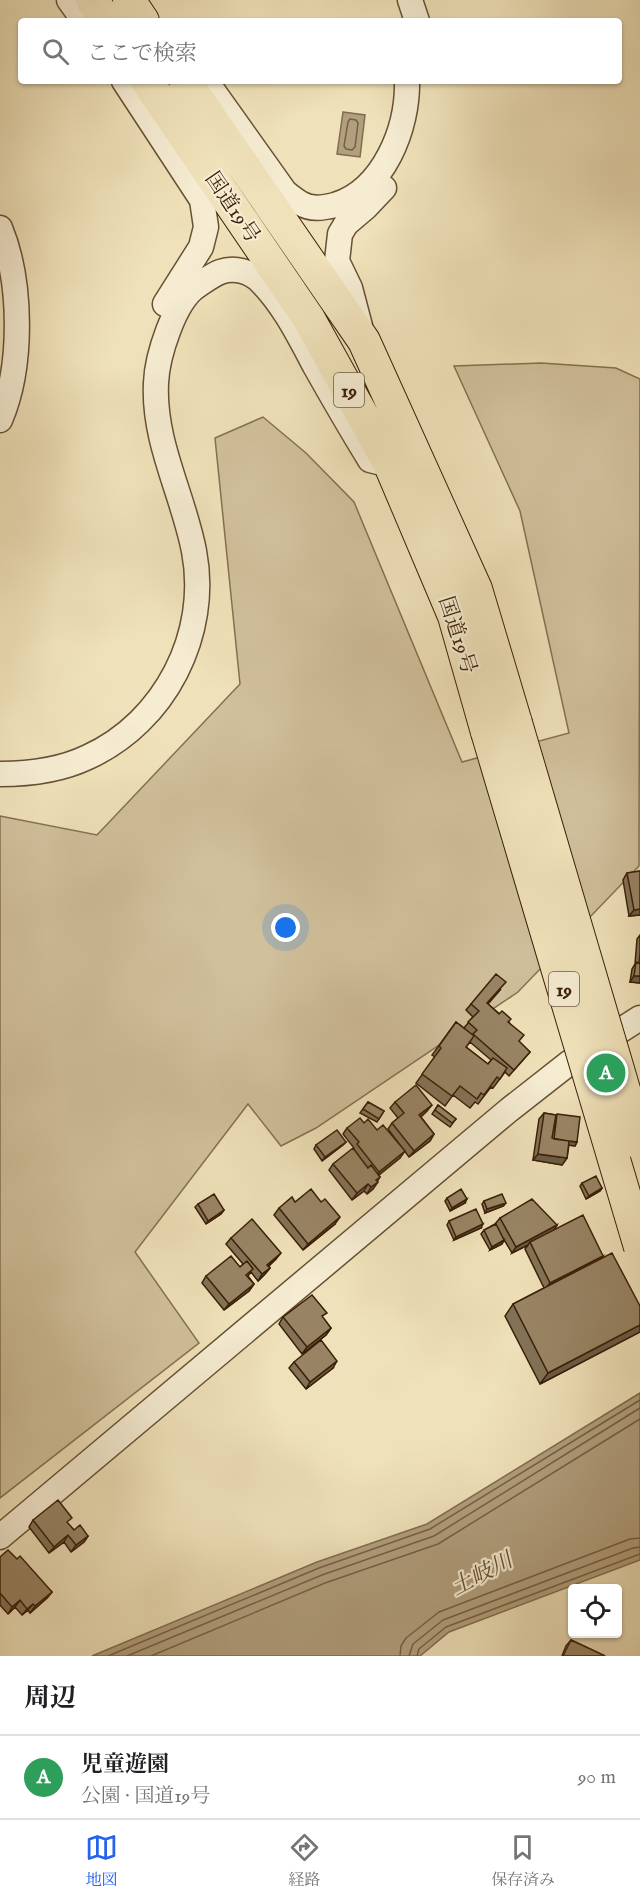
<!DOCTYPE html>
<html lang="ja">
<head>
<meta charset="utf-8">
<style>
	body { margin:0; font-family:"IM FELL English","Noto Serif JP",serif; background:#f2f2f2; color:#202124 }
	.controls { position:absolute; right:18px; bottom:18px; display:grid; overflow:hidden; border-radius:6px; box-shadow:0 2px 4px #0004 }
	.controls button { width:54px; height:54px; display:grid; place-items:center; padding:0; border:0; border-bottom:2px solid #e0e0e0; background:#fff; color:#202124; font:30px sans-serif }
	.you { position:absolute; left:286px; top:928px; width:21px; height:21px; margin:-15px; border:4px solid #fff; border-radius:50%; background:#1a73e8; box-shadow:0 0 0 9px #1a73e833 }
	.badge { display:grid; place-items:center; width:39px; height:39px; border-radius:50%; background:#2563eb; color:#fff; font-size:20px; font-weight:700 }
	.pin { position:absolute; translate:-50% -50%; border:3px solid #fff; box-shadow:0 2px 6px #0006 }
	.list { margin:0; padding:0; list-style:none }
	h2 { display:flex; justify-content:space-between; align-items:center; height:78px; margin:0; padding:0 24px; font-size:26px }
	h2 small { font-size:20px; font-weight:400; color:#757577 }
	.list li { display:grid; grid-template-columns:39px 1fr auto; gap:18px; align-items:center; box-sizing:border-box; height:84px; padding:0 24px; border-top:2px solid #e0e0e0 }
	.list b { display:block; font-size:22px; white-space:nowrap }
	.list p { margin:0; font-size:20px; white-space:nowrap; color:#757577 }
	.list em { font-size:20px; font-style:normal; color:#757577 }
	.icon { flex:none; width:33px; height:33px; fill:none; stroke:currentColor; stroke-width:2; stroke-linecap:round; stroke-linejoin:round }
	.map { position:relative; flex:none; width:640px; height:1656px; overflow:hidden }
	.search { position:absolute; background:#fff; box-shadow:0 2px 4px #0004; left:18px; right:18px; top:18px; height:66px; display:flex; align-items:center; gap:15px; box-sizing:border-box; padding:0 21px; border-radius:6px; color:#757577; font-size:22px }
	.sheet { height:162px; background:#fff }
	nav { display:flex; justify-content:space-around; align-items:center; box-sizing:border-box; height:84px; border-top:2px solid #e0e0e0; background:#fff; font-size:16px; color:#757577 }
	nav a { display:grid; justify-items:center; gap:3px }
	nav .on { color:#2563eb }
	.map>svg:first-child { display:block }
	.green { fill:#d0c09b; stroke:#857052; stroke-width:1.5 }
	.water { fill:#b19f7d; stroke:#816c4e; stroke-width:1.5 }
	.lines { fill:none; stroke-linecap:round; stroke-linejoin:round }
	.shore { stroke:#765f42; stroke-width:1.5 }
	.tertiary-casing { stroke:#675034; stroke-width:27 }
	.trunk-casing { stroke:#3a1f08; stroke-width:34 }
	.tertiary { stroke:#f5ecd2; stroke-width:24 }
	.trunk { stroke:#efe1b9; stroke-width:32 }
	.trunk-bridge-casing { stroke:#3a1f08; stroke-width:34; stroke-linecap:butt }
	.trunk-bridge { stroke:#efe1b9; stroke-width:32 }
	.wall { fill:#837256; stroke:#3a1f08; stroke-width:1.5; fill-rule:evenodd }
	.shaded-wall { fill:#6a5c46; stroke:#3a1f08; stroke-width:1.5 }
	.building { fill:#988464; stroke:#3a1f08; stroke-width:1.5 }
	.labels { text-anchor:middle; stroke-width:4.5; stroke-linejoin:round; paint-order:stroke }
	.shield { fill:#f5ecd2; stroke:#725c45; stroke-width:1.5 }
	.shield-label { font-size:20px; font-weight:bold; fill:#3a1f08 }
	.street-label { font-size:21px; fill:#3a1f08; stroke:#f5ecd2 }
	.water-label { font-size:22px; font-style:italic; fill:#644c31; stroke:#f5ecd2 }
</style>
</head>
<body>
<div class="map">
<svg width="640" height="1656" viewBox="0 0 640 1656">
	<rect width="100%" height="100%" fill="#efe1b9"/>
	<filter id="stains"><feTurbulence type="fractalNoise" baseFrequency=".00333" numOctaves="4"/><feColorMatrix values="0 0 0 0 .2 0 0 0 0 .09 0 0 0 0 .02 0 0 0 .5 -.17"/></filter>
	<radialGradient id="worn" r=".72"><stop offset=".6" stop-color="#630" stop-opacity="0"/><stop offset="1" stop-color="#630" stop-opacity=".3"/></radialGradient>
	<path class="green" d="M 541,363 L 616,368 L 640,379 L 639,866 L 518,992 L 316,1128 L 281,1146 L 248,1104 L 135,1252 L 199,1343 L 0,1498 L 0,816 L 97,835 L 240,684 L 215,438 L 263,417 L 306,453 L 354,502 L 462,762 L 569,733 L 520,511 L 454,366 Z"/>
	<path class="water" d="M 343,112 L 365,115 L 360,157 L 337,154 Z
		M 640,1393 L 640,1560 L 449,1632 L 420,1656 L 92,1656 L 317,1562 L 427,1524 Z"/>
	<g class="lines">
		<path class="shore" d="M 350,119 L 356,120 L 358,123 L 355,147 L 352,150 L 346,149 L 344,146 L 348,122 Z
			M 108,1656 L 319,1568 L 430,1529 L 640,1400
			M 127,1656 L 322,1575 L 434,1536 L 640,1408
			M 151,1656 L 325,1583 L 438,1544 L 640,1419
			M 400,1656 L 401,1646 L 406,1638 L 439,1612 L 630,1539 L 640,1538
			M 409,1656 L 413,1644 L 443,1620 L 633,1548 L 640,1547
			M 417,1656 L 419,1649 L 446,1627 L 640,1554"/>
		<g class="tertiary-casing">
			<path id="tertiary" d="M 69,0 L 84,21
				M 410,0 L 417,21
				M 124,81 L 202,200 L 206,227 L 201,247 L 165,304
				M 206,81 L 285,192 C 290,196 295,200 300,203 C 311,210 323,208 335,205 C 384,190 408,128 407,81
				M 0,228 C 22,281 23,367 0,420
				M 360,326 L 350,288 L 337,261 L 340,234 L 346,224 L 366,207 L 384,188
				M 0,774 C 30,774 61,770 88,757 C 165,722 210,634 194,551 C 183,494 153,442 156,383 C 157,357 174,301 197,286 C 212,276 223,266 242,271 C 247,272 254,276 258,279 C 283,303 299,336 315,366 C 333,398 351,429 370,460 L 390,465
				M 0,1537 L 509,1110 L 569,1063 L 640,1018"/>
		</g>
		<g class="trunk-casing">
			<path id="trunk" d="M 92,0 L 107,21
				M 129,0 L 143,21
				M 147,81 L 309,319 L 390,465 L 454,616 L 487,732
				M 185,81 L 364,341 L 476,589 L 516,723"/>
		</g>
		<use href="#tertiary" class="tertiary"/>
		<use href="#trunk" class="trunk"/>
		<g class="trunk-bridge-casing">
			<path id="trunk-bridge" d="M 516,723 L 640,1144
				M 487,732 L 640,1247"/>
		</g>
		<use href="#trunk-bridge" class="trunk-bridge"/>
	</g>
	<path class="wall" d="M 640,871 L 640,915 L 629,916 L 623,880 L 627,873 Z
		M 640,935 L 640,983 L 630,982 L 632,969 L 635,964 L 637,939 Z
		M 501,989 L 488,1004 L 509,1022 L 519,1042 L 530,1052 L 509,1076 L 505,1072 L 493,1088 L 491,1087 L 478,1104 L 475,1102 L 470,1108 L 453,1095 L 445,1106 L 416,1083 L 435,1057 L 432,1055 L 456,1022 L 464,1028 L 473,1017 L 466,1010 L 471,1004 ZM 470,1042 L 491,1060 L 488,1064 L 466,1047 Z
		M 368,1102 L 384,1111 L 377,1122 L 360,1113 Z
		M 395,1102 L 427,1111 L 421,1117 L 434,1134 L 430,1141 L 409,1157 L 388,1129 L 392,1123 L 398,1118 L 390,1108 Z
		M 438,1105 L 456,1119 L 450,1127 L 432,1114 Z
		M 544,1113 L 556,1115 L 577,1142 L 575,1146 L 569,1145 L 567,1158 L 562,1165 L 533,1160 L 539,1119 Z
		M 364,1123 L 377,1130 L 400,1158 L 379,1175 L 380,1177 L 373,1189 L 367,1194 L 364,1191 L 352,1200 L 329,1170 L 333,1164 L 354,1148 L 343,1134 L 347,1128 Z
		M 346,1142 L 343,1145 L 322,1161 L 314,1149 L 316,1145 Z
		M 582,1183 L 602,1188 L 600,1191 L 586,1199 L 580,1186 Z
		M 447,1198 L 465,1203 L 450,1211 L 445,1201 Z
		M 484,1201 L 503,1206 L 485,1213 L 482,1204 Z
		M 295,1202 L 335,1224 L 303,1250 L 274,1215 L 279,1208 Z
		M 198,1204 L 224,1210 L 221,1214 L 206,1224 L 195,1207 Z
		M 500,1218 L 557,1225 L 554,1230 L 602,1258 L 640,1306 L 640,1332 L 540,1384 L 505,1316 L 513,1304 L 544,1288 L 525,1249 L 528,1245 L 512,1253 L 503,1238 L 504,1240 L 502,1244 L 490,1250 L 481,1234 L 484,1230 L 495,1224 Z
		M 449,1221 L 481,1228 L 454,1240 L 447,1225 Z
		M 231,1238 L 276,1259 L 269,1266 L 270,1268 L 265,1274 L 258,1281 L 251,1272 L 248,1276 L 254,1284 L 249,1291 L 224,1310 L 202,1283 L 206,1276 L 240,1267 L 243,1264 L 226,1244 Z
		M 283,1317 L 323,1318 L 331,1328 L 326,1335 L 302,1354 L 279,1324 Z
		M 294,1362 L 333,1368 L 306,1389 L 289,1368 Z
		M 33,1520 L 68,1524 L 74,1530 L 88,1536 L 84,1542 L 71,1552 L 64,1542 L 49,1553 L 29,1527 Z
		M 0,1557 L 17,1559 L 52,1592 L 47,1598 L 30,1613 L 28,1610 L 22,1615 L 15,1607 L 8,1614 L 0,1605 Z
		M 571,1640 L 605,1656 L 562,1656 L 566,1646 Z"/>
	<path class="shaded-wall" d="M 640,909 L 640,915 L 629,916 L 634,910 Z
		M 634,976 L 640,976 L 640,983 L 630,982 Z
		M 432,1105 L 427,1111 L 415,1122 L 419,1115 Z
		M 434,1134 L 430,1141 L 409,1157 L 414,1151 Z
		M 554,1140 L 577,1142 L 575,1146 L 551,1143 Z
		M 346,1142 L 343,1145 L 322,1161 L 325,1157 Z
		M 405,1151 L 400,1158 L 375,1178 L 379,1172 Z
		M 538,1154 L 567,1158 L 562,1165 L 533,1160 Z
		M 378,1182 L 373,1189 L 367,1194 L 371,1187 Z
		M 368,1184 L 364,1191 L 352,1200 L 357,1193 Z
		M 602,1188 L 600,1191 L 586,1199 L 589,1196 Z
		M 467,1199 L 465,1203 L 450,1211 L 452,1208 Z
		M 506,1203 L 503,1206 L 485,1213 L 487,1209 Z
		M 224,1210 L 221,1214 L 206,1224 L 208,1221 Z
		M 340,1217 L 335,1224 L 303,1250 L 308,1244 Z
		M 483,1224 L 481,1228 L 454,1240 L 456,1237 Z
		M 557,1225 L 553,1232 L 530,1242 L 528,1245 L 512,1253 L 516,1247 Z
		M 504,1240 L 502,1244 L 490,1250 L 492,1247 Z
		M 281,1253 L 276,1259 L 263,1271 L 267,1265 Z
		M 603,1256 L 599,1262 L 545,1289 L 550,1283 Z
		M 270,1268 L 265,1274 L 258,1281 L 262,1274 Z
		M 254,1284 L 249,1291 L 224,1310 L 229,1304 Z
		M 640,1325 L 640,1332 L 540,1384 L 548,1373 Z
		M 331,1328 L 326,1335 L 302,1354 L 307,1347 Z
		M 337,1361 L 333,1368 L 306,1389 L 310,1382 Z
		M 68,1535 L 64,1542 L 49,1553 L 54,1547 Z
		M 88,1536 L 84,1542 L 71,1552 L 76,1545 Z
		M 52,1592 L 47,1598 L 30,1613 L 35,1606 Z
		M 20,1600 L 15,1607 L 8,1614 L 12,1607 Z
		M 33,1604 L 28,1610 L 22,1615 L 27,1609 Z"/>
	<path class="building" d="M 640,871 L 640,909 L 634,910 L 627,873 Z
		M 640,954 L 640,976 L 634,976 L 636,962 L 639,963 Z
		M 496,974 L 506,982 L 487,1003 L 499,1014 L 502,1011 L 511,1019 L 508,1022 L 524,1035 L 519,1041 L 530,1052 L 514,1070 L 473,1034 L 477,1030 L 468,1022 L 479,1011 L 471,1004 Z
		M 456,1022 L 474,1036 L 466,1047 L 488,1064 L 493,1058 L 507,1068 L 500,1079 L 497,1077 L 484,1095 L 481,1093 L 477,1099 L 460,1086 L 452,1096 L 422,1074 L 441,1048 L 439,1046 Z
		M 416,1085 L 432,1105 L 419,1115 L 434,1134 L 414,1151 L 392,1123 L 404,1113 L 395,1102 Z
		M 368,1102 L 384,1111 L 379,1119 L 363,1109 Z
		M 438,1105 L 456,1119 L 452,1123 L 435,1110 Z
		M 544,1113 L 556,1115 L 552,1138 L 569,1141 L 567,1158 L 538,1154 Z
		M 557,1114 L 580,1117 L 577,1142 L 554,1139 Z
		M 360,1118 L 364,1123 L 368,1119 L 377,1130 L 383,1125 L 405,1151 L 379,1172 L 357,1144 L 359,1142 L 347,1128 Z
		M 337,1130 L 346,1142 L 325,1157 L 316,1145 Z
		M 353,1148 L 368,1168 L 371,1165 L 380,1177 L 376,1180 L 378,1182 L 371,1187 L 368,1184 L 357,1193 L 333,1164 Z
		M 596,1176 L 602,1188 L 589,1196 L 582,1183 Z
		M 311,1189 L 321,1202 L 325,1199 L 340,1217 L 308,1244 L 279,1208 L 292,1197 L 295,1202 Z
		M 461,1189 L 467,1199 L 452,1208 L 447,1198 Z
		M 214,1194 L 224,1210 L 208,1221 L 198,1204 Z
		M 502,1194 L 506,1203 L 487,1209 L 484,1201 Z
		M 532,1199 L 557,1225 L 516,1247 L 500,1218 Z
		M 476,1209 L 483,1224 L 456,1237 L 449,1221 Z
		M 583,1215 L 603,1256 L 550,1283 L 530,1242 Z
		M 252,1219 L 281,1253 L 267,1265 L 270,1268 L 262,1274 L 231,1238 Z
		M 496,1224 L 504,1240 L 492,1247 L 484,1230 Z
		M 612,1253 L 640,1306 L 640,1325 L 548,1373 L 513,1304 Z
		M 231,1256 L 240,1267 L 247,1261 L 253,1269 L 246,1275 L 254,1284 L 229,1304 L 206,1276 Z
		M 312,1295 L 327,1313 L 322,1316 L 331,1328 L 307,1347 L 283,1317 Z
		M 321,1340 L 337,1361 L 310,1382 L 294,1362 Z
		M 58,1500 L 72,1518 L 67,1522 L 74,1530 L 80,1525 L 88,1536 L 76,1545 L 68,1535 L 54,1547 L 33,1520 Z
		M 8,1550 L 17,1559 L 20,1556 L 52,1592 L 35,1606 L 33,1604 L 27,1609 L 20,1600 L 12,1607 L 0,1593 L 0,1557 Z
		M 571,1640 L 605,1656 L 563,1656 Z"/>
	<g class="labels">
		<g class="shield">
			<rect x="334" y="373" width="30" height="34" rx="4.5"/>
			<rect x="549" y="972" width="30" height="34" rx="4.5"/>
		</g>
		<g class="shield-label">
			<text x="349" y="397">19</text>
			<text x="564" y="996">19</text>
		</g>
		<g class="street-label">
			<text transform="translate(233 207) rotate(56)" y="7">国道19号</text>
			<text transform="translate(458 635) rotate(72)" y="7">国道19号</text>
		</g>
		<g class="water-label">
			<text transform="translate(481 1573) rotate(-28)" y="8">土岐川</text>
		</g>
	</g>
	<rect width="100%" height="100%" filter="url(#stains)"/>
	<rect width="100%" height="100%" fill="url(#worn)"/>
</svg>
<div class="controls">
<button><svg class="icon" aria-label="locate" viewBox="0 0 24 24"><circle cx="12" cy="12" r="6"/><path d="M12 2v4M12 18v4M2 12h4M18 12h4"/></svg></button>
</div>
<div class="you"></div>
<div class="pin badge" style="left:606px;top:1073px;background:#2e9e5b">A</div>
<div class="search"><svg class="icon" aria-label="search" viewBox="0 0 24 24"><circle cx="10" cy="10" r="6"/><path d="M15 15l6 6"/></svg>ここで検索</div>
</div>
<section class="sheet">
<h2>周辺<small></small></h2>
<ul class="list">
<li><span class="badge" style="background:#2e9e5b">A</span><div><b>児童遊園</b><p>公園 · 国道19号</p></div><em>90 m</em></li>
</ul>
</section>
<nav>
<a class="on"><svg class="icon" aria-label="map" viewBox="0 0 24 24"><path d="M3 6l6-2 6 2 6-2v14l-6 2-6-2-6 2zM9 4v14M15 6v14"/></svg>地図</a>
<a><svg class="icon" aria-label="directions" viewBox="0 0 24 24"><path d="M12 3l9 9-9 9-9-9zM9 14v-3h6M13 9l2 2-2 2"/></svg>経路</a>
<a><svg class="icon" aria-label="saved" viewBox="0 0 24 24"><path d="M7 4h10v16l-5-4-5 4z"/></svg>保存済み</a>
</nav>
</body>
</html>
